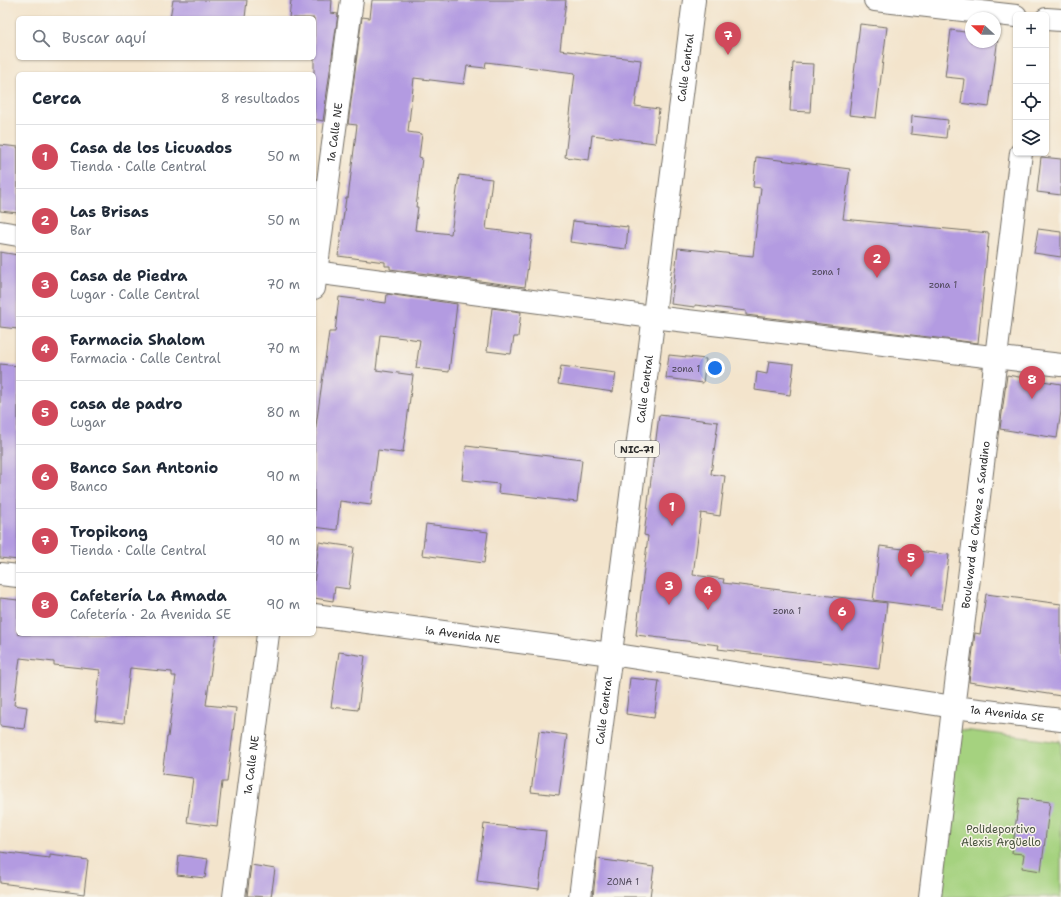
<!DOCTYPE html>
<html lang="es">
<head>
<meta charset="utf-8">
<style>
	body { margin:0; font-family:"Shantell Sans",sans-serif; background:#f6f6f7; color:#1f2937 }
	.controls { position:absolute; right:12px; top:12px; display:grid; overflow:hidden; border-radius:6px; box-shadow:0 1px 3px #0004 }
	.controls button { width:36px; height:36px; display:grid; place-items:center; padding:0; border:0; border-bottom:1px solid #e0e1e3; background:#fff; color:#1f2937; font:20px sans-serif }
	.compass { position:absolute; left:965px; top:12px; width:36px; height:36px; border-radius:50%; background:#fff; box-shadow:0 1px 3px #0004; rotate:291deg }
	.you { position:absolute; left:715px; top:368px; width:14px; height:14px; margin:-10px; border:3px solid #fff; border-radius:50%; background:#1a73e8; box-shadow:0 0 0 6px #1a73e833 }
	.badge { display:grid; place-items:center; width:26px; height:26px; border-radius:50%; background:#d1495b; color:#fff; font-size:13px; font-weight:700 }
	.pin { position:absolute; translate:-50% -33px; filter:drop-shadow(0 1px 2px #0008) }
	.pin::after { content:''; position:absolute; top:21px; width:14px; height:12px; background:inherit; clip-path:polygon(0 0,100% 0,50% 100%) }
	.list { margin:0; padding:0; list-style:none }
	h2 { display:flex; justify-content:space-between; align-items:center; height:52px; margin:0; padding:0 16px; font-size:17px }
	h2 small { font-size:13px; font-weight:400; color:#747a83 }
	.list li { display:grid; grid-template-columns:26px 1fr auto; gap:12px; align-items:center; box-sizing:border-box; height:64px; padding:0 16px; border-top:1px solid #e0e1e3 }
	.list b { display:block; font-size:15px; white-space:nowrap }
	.list p { margin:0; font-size:13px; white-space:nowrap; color:#747a83 }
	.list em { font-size:13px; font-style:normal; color:#747a83 }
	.icon { flex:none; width:22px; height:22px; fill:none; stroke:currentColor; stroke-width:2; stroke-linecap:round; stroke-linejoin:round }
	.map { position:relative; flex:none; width:1061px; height:897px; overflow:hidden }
	.search { position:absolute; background:#fff; box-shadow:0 1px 3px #0004; left:16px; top:16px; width:300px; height:44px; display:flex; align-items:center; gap:10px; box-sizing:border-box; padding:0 14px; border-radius:6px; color:#747a83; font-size:15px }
	.panel { position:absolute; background:#fff; box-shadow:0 1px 3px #0004; left:16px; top:72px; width:300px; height:564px; border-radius:6px }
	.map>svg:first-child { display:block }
	.green { fill:#a5d27f; stroke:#687e55 }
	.building { fill:#b39be1 }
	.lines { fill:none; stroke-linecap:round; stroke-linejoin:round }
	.minor-casing { stroke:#716c63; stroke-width:24 }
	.trunk-casing { stroke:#716c63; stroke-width:24 }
	.minor { stroke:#fff; stroke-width:22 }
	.trunk { stroke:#fff; stroke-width:22 }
	.labels { text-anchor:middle; stroke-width:3; stroke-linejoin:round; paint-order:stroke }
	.number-label { font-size:9px; fill:#4d4758 }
	.shield { fill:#f7f3e8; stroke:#686764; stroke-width:1 }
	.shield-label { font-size:10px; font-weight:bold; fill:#2b2b2b }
	.street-label { font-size:11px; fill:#2b2b2b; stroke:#f7f3e8 }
	.park-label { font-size:11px; fill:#4a5540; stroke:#f7f3e8 }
</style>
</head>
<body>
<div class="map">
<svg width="1061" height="897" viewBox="0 0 1061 897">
	<rect width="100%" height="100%" fill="#f7f3e8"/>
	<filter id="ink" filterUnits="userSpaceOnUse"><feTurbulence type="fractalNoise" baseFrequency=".025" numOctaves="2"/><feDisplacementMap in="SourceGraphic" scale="8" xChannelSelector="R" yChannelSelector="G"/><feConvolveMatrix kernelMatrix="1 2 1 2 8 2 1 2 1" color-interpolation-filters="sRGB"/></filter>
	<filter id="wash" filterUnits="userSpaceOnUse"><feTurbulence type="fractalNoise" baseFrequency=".012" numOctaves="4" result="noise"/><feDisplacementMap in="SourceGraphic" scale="16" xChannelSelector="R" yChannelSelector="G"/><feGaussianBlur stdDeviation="0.9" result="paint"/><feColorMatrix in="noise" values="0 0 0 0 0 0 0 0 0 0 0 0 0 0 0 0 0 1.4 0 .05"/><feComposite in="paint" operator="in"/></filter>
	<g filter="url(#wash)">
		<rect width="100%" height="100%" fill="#f3e4cc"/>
		<path class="green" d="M 955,729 L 1061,742 L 1061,897 L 934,897 Z"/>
		<g id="blocks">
			<path class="building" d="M 173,0 L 247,0 L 245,18 L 170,18 Z
				M 291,0 L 332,0 L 331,13 L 338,14 L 323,121 L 314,119 L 314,18 L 289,18 Z
				M 372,0 L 566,0 L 560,50 L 641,60 L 635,106 L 659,109 L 655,143 L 592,135 L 589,160 L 565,157 L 575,73 L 486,62 L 485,68 L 467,66 L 464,84 L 414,78 L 408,132 L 422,134 L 419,157 L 422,158 L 416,207 L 418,207 L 415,230 L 451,234 L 459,175 L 492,179 L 486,229 L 532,235 L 525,287 L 390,269 L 390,266 L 385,266 L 385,262 L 338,256 L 346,198 L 348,198 L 357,125 L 348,124 L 362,17 L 370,18 Z
				M 860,24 L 887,27 L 876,118 L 849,115 Z
				M 951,30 L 971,33 L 971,42 L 995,42 L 995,36 L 998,37 L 989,107 L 961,103 L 964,79 L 945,77 Z
				M 793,63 L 813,64 L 810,112 L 790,111 Z
				M 912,116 L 948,120 L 946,138 L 911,134 Z
				M 0,145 L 18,147 L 18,213 L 0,211 Z
				M 756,157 L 850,169 L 843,219 L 989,233 L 978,343 L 746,315 L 746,311 L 695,305 L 695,307 L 671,304 L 678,248 L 753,256 L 761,188 L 753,187 Z
				M 1041,157 L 1061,159 L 1061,195 L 1037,192 Z
				M 573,221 L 628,227 L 626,249 L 570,242 Z
				M 1038,229 L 1061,232 L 1061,257 L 1034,253 Z
				M 0,252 L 18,255 L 18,329 L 0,327 Z
				M 387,294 L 457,304 L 449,372 L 416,368 L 420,340 L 380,335 L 376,370 L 413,375 L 403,452 L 402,451 L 402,453 L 378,450 L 371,505 L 340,501 L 337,530 L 314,527 L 314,440 L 329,332 L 335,332 L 339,297 L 386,303 Z
				M 492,308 L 521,312 L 518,337 L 514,337 L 511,354 L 487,351 Z
				M 669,355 L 706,359 L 703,383 L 666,378 Z
				M 769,361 L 794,364 L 790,395 L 755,390 L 757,372 L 767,374 Z
				M 0,364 L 18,366 L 18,560 L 0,558 Z
				M 561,366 L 616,373 L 613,392 L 558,384 Z
				M 1007,375 L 1061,384 L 1061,411 L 1057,438 L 1000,429 Z
				M 659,415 L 718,422 L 711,474 L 725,476 L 720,516 L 701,513 L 693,575 L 724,579 L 723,583 L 887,603 L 879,669 L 718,649 L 719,645 L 636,635 L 648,536 L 644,535 Z
				M 466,446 L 582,460 L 577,502 L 498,493 L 499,484 L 462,480 Z
				M 426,524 L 488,532 L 484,563 L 422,555 Z
				M 319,542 L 354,547 L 349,589 L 335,587 L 333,601 L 314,598 L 314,583 Z
				M 880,546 L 949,555 L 942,609 L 873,600 Z
				M 986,594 L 1061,604 L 1061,696 L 969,682 L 975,633 L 980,634 Z
				M 0,598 L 18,600 L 18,634 L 216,634 L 206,705 L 236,708 L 227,782 L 222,782 L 217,826 L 187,822 L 193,778 L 162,774 L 167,737 L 168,737 L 176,676 L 172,676 L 172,672 L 130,668 L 124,723 L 95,720 L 100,670 L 54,665 L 54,662 L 20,658 L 14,705 L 27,707 L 24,729 L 0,726 Z
				M 339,652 L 365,656 L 358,710 L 331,707 Z
				M 630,678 L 659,681 L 654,718 L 626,714 Z
				M 539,731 L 567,735 L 559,795 L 531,792 Z
				M 1019,798 L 1050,802 L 1041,871 L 1022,868 L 1024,854 L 1012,853 Z
				M 484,824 L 546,831 L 539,889 L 477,881 Z
				M 0,852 L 50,858 L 50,855 L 88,860 L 84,894 L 0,883 Z
				M 179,855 L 208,859 L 205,878 L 177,875 Z
				M 597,859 L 654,867 L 650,897 L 593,897 Z
				M 251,865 L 275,869 L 271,897 L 247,896 Z"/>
		</g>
	</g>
	<g filter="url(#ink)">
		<use href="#blocks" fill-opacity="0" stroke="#716c63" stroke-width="1"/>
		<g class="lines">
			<g class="minor-casing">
				<g id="minor">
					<path d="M 0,232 L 18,235"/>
					<path d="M 314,272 L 653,317 L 1061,365"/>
					<path d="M 0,574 L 18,576"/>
					<path id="s1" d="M 314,615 L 611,654 L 954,707 L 1061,720"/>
					<path id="s2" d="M 930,897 L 1021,153"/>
				</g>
			</g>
			<g class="trunk-casing">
				<g id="trunk">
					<path d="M 875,0 L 1016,16"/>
					<path d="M 1046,19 L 1061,20"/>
					<path id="s3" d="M 314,288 L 352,0"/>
					<path id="s4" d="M 234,897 L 268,634"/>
					<path id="s5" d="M 580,897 L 694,0"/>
				</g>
			</g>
			<use href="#minor" class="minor"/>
			<use href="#trunk" class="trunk"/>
		</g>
	</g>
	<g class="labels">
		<g class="number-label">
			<text x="826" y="275">zona 1</text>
			<text x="943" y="288">zona 1</text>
			<text x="686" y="372">zona 1</text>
			<text x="787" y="614">zona 1</text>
			<text x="623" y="885">ZONA 1</text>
		</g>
		<rect class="shield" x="615" y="441" width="44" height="16" rx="3"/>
		<g class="shield-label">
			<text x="637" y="453">NIC-71</text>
		</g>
		<g class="street-label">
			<text dy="4" stroke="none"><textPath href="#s5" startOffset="836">Calle Central</textPath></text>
			<text dy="4" stroke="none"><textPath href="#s3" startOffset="157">1a Calle NE</textPath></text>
			<text dy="4" stroke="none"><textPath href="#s5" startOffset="512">Calle Central</textPath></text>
			<text dy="4" stroke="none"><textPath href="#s2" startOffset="375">Boulevard de Chavez a Sandino</textPath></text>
			<text dy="4" stroke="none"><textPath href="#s1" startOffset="150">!a Avenida NE</textPath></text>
			<text dy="4" stroke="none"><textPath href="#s5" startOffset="188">Calle Central</textPath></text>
			<text dy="4" stroke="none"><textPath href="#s1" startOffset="700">1a Avenida SE</textPath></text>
			<text dy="4" stroke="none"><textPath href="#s4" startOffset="133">1a Calle NE</textPath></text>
		</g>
		<g class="park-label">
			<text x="1001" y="833">Polideportivo<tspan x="1001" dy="13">Alexis Argüello</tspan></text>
		</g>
	</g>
</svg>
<div class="controls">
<button>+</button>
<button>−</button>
<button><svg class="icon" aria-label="locate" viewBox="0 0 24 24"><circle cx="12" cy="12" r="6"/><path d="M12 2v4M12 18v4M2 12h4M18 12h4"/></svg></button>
<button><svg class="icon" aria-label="layers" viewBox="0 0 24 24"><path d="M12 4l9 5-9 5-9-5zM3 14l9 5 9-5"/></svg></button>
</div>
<svg class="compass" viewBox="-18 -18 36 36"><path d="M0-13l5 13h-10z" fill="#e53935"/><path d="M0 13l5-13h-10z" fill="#747a83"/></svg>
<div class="you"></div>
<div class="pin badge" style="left:672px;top:526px">1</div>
<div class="pin badge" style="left:877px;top:278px">2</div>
<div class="pin badge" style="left:669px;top:605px">3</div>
<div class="pin badge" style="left:708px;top:610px">4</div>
<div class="pin badge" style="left:911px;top:577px">5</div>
<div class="pin badge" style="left:842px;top:631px">6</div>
<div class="pin badge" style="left:728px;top:55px">7</div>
<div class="pin badge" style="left:1032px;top:399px">8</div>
<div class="search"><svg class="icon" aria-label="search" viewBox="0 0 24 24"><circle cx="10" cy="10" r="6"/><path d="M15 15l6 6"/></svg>Buscar aquí</div>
<section class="panel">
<h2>Cerca<small>8 resultados</small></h2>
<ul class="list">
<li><span class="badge">1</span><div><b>Casa de los Licuados</b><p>Tienda · Calle Central</p></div><em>50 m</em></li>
<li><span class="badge">2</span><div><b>Las Brisas</b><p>Bar</p></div><em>50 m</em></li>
<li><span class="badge">3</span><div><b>Casa de Piedra</b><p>Lugar · Calle Central</p></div><em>70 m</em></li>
<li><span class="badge">4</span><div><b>Farmacia Shalom</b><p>Farmacia · Calle Central</p></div><em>70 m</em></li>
<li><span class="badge">5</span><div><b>casa de padro</b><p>Lugar</p></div><em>80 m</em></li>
<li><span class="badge">6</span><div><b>Banco San Antonio</b><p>Banco</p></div><em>90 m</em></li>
<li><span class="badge">7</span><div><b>Tropikong</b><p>Tienda · Calle Central</p></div><em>90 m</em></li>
<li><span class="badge">8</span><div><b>Cafetería La Amada</b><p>Cafetería · 2a Avenida SE</p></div><em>90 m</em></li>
</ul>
</section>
</div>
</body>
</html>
